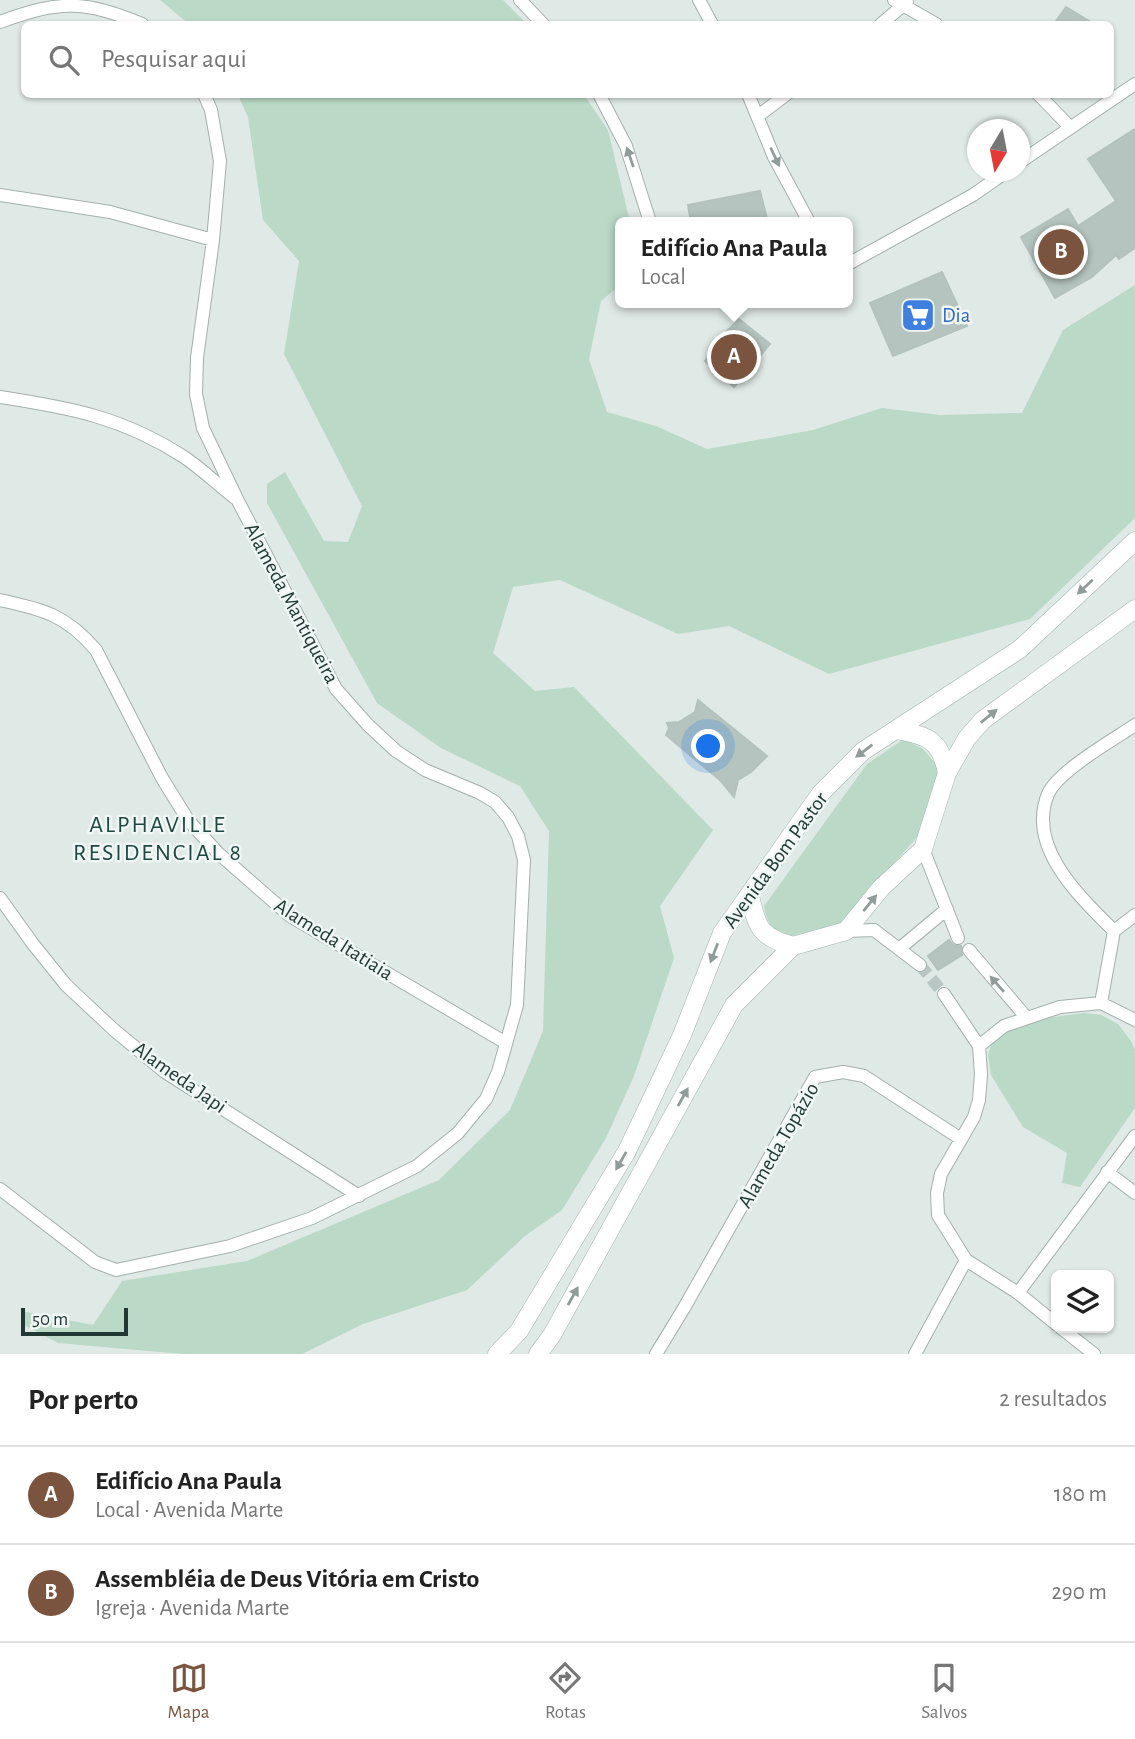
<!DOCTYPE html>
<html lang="pt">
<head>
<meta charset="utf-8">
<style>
	body { margin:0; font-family:"Alegreya Sans",sans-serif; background:#f2f2f2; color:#222 }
	.controls { position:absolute; right:21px; bottom:21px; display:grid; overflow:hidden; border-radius:10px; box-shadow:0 2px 5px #0004 }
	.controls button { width:63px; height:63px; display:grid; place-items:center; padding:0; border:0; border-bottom:2px solid #e0e0e0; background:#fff; color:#222; font:35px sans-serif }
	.compass { position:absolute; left:967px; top:119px; width:63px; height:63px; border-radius:50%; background:#fff; box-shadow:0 2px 5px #0004; rotate:190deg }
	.scale { position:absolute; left:21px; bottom:18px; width:107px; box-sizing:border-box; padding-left:7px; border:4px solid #223835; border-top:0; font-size:19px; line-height:24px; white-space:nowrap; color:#223835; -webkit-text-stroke:5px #eff6f4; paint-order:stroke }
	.you { position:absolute; left:709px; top:747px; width:24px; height:24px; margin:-18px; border:5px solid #fff; border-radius:50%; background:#1a73e8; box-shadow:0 0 0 10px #1a73e833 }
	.badge { display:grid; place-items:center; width:46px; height:46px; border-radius:50%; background:#7a543e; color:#fff; font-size:23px; font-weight:700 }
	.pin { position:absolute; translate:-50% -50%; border:4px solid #fff; box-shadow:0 2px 7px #0006 }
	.popup { position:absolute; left:615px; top:217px; width:238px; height:91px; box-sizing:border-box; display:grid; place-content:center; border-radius:10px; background:#fff; filter:drop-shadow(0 2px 5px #0005); font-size:23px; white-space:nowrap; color:#767676 }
	.popup b { font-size:26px; color:#222 }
	.popup::after { content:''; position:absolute; left:50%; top:100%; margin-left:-14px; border:14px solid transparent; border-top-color:#fff }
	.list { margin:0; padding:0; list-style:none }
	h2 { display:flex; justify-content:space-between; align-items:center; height:91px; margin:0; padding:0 28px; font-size:30px }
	h2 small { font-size:23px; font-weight:400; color:#767676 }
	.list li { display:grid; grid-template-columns:46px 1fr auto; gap:21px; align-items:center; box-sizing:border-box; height:98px; padding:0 28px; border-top:2px solid #e0e0e0 }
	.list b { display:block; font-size:26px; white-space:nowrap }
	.list p { margin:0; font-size:23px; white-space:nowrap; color:#767676 }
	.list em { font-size:23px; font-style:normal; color:#767676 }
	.icon { flex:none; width:38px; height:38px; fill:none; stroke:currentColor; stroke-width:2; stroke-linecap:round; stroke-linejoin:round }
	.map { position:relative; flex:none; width:1135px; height:1354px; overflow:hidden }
	.search { position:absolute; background:#fff; box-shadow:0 2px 5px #0004; left:21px; right:21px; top:21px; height:77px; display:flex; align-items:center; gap:18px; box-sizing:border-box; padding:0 24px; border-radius:10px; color:#767676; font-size:26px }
	.sheet { height:287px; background:#fff }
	nav { display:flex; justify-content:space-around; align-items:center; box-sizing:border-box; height:98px; border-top:2px solid #e0e0e0; background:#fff; font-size:19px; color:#767676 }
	nav a { display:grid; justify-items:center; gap:4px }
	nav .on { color:#7a543e }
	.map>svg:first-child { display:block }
	.green { fill:#bad9c6 }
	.building { fill:#b5c4bf; stroke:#b3c2be; stroke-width:2 }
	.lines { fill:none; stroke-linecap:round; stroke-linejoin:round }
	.street-tunnel { stroke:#b9c6c3; stroke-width:12; stroke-dasharray:12 6; stroke-linecap:butt }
	.street-casing { stroke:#a3b0ad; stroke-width:14 }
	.secondary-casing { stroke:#a0b4af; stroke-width:19 }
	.street { stroke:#fff; stroke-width:12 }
	.secondary { stroke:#fff; stroke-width:18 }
	.oneway { fill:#909c9a }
	.labels { text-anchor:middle; stroke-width:5; stroke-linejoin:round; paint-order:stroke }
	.shop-label { font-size:21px; fill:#366cbe; stroke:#eff6f4; text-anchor:start }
	.street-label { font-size:21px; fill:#223835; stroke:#eff6f4 }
	.quarter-label { font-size:24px; letter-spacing:2px; fill:#204843; stroke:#eff6f4 }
</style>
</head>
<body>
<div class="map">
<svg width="1135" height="1354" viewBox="0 0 1135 1354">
	<rect width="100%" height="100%" fill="#dfe9e6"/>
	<path class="green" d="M 160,0 L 503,0 L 527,24 L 189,24 Z
		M 238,95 L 584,95 L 608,130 L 630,222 L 620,222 L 620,285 L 601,301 L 589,359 L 607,412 L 656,426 L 707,449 L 813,430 L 882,408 L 940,415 L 1022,413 L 1063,330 L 1135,285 L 1135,518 L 1030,619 L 829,674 L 729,626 L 678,634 L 560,580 L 513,587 L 493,653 L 535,691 L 574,687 L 713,830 L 660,906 L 674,958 L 634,1076 L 606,1138 L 562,1210 L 525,1236 L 467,1290 L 363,1324 L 302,1354 L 183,1354 L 58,1343 L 22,1324 L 21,1311 L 93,1325 L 122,1281 L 247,1261 L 439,1180 L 510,1110 L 543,1031 L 549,831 L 520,786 L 441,748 L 377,703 L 267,503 L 267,484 L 285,472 L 324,541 L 348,542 L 362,506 L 284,354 L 299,261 L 263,220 L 248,117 Z
		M 904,739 L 923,749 L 941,770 L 918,836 L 841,923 L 784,938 C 771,929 767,922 764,906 L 867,764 Z
		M 1084,1013 L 1101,1015 L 1118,1024 L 1131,1041 L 1135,1050 L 1135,1108 L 1080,1187 L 1062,1183 L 1067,1153 L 1023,1127 L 991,1075 L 988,1055 L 993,1039 L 1015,1022 Z"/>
	<path class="building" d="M 1066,7 L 1094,24 L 1054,24 Z
		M 1135,129 L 1135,248 L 1119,259 L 1116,255 L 1092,277 L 1055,298 L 1021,237 L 1068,209 L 1078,226 L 1116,201 L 1088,159 Z
		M 760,191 L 767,219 L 753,222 L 691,222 L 688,205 Z
		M 942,272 L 967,326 L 893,356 L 870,303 Z
		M 739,319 L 770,344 L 734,387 L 705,361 L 725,337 L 723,335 Z
		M 698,700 L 767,756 L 751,772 L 738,780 L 734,797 L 721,781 L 666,735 L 669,728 L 667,723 L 679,722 L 695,712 Z
		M 949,940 L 953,945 L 961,946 L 962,955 L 938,970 L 928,956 Z"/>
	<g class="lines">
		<path class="street-tunnel" d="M 920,965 L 944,994"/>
		<g class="street-casing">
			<path id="street" d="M 520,0 L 543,24
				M 699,0 L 712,24
				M 894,0 L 936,24
				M 0,22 C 60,0 84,0 142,24
				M 881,24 L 907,2
				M 599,94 L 626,146 L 650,222
				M 748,94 L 774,157 L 809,222
				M 1038,94 L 1070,127
				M 758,116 L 787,94
				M 1020,162 L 1135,84
				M 0,195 L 110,212 L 213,240
				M 848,264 L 973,195 L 1006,172
				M 0,397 C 71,408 122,417 184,457 C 202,469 218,485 235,498
				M 0,600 C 43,609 66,615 96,650 L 162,778 L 188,820 L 218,853 L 290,916 L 506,1043
				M 923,849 L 958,938
				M 0,898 L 33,944 L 66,985 L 114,1030 L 165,1072 L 359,1196
				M 846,931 L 874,930 L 920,965
				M 1114,931 L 1135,915
				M 899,949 L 947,909
				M 969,950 L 1026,1017
				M 944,994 L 979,1046
				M 1101,1003 L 1114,931 C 1080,897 1026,847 1048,794 C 1058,771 1113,740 1135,725
				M 1107,1172 L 1135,1193
				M 0,1189 L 95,1262 L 116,1270 L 230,1246 L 312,1218 L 417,1166 L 458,1133 L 486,1099 L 498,1072 L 517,1005 L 524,860 L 518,836 L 508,817 L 495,802 L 480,793 L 425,770 L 396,751 L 368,725 L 336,689 L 238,501 L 203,428 L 196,394 L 197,358 L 213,240 L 220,161 L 211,110 L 204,94
				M 1018,1293 L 1135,1136
				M 1056,1324 L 1018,1293 L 966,1260 L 938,1215 L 937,1193 L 941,1174 L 974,1117 L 979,1100 L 981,1074 L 979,1046 L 1004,1026 L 1060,1007 L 1101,1003 L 1135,1020
				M 1061,1328 L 1094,1354
				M 656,1354 L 684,1308 L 815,1077 L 843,1072 L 864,1076 L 961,1139
				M 915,1354 L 966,1260"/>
		</g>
		<g class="secondary-casing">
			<path id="secondary" d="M 897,730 C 928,735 941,741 947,773
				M 750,896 C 757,928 760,937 793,946
				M 497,1354 L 519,1331 L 627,1151 L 682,1035 L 722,933 L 821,793 L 863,751 L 1020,649 L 1135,541
				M 538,1354 L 552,1335 L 734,1005 L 793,946 L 846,931 L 881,888 L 923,849 L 947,773 L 967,738 L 983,720 L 1135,609"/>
		</g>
		<use href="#street" class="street"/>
		<use href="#secondary" class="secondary"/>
	</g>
	<defs><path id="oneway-solid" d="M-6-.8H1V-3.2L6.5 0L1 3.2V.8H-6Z" transform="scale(1.75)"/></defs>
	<g class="oneway">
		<use href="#oneway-solid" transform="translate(630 157) rotate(-109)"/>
		<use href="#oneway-solid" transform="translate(775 157) rotate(65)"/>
		<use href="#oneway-solid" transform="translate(1085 587) rotate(137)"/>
		<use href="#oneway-solid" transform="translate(989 716) rotate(-39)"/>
		<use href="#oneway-solid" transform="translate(864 751) rotate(143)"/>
		<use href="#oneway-solid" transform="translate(870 903) rotate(-51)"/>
		<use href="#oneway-solid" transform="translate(714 953) rotate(111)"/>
		<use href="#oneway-solid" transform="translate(997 984) rotate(-131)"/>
		<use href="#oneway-solid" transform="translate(683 1097) rotate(-61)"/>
		<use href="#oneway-solid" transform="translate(621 1161) rotate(120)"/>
		<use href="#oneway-solid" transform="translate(573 1296) rotate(-61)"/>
	</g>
	<defs>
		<g id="supermarket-square" transform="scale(1.75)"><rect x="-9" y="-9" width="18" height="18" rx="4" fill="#3f7fe0" stroke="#eff6f4"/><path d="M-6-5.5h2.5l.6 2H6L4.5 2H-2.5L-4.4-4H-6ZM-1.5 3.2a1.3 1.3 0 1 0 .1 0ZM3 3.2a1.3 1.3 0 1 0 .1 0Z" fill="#fff"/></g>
	</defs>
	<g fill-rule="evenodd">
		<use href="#supermarket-square" x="918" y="315"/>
	</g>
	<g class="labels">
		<g class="shop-label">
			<text x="942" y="322">Dia</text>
		</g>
		<g class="street-label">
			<text transform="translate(292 603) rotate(62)" y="7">Alameda Mantiqueira</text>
			<text transform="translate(775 860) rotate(-54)" y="7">Avenida Bom Pastor</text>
			<text transform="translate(334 939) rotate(32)" y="7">Alameda Itatiaia</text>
			<text transform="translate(180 1077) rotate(35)" y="7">Alameda Japi</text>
			<text transform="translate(778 1145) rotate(-60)" y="7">Alameda Topázio</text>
		</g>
		<g class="quarter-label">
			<text x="158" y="832">ALPHAVILLE<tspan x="158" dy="28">RESIDENCIAL 8</tspan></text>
		</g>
	</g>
</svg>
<div class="controls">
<button><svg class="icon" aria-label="layers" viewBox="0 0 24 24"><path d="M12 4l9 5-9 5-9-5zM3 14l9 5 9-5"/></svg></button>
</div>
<svg class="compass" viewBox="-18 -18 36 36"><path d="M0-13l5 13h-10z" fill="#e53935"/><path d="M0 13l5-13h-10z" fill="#767676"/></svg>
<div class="scale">50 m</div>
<div class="you"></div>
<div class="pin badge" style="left:734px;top:357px">A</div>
<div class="popup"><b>Edifício Ana Paula</b>Local</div>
<div class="pin badge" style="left:1061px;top:252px">B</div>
<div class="search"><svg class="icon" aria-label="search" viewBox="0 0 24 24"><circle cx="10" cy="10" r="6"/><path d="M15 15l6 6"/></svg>Pesquisar aqui</div>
</div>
<section class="sheet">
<h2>Por perto<small>2 resultados</small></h2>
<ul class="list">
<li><span class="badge">A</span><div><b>Edifício Ana Paula</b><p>Local · Avenida Marte</p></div><em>180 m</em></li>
<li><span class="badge">B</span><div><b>Assembléia de Deus Vitória em Cristo</b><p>Igreja · Avenida Marte</p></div><em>290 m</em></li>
</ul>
</section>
<nav>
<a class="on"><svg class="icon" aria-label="map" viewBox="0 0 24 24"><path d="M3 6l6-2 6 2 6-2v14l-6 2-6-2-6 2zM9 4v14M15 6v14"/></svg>Mapa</a>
<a><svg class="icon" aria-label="directions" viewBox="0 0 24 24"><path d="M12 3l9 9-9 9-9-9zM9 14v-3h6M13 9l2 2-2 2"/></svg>Rotas</a>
<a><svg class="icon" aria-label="saved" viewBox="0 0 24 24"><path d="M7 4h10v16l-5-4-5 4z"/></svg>Salvos</a>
</nav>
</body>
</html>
